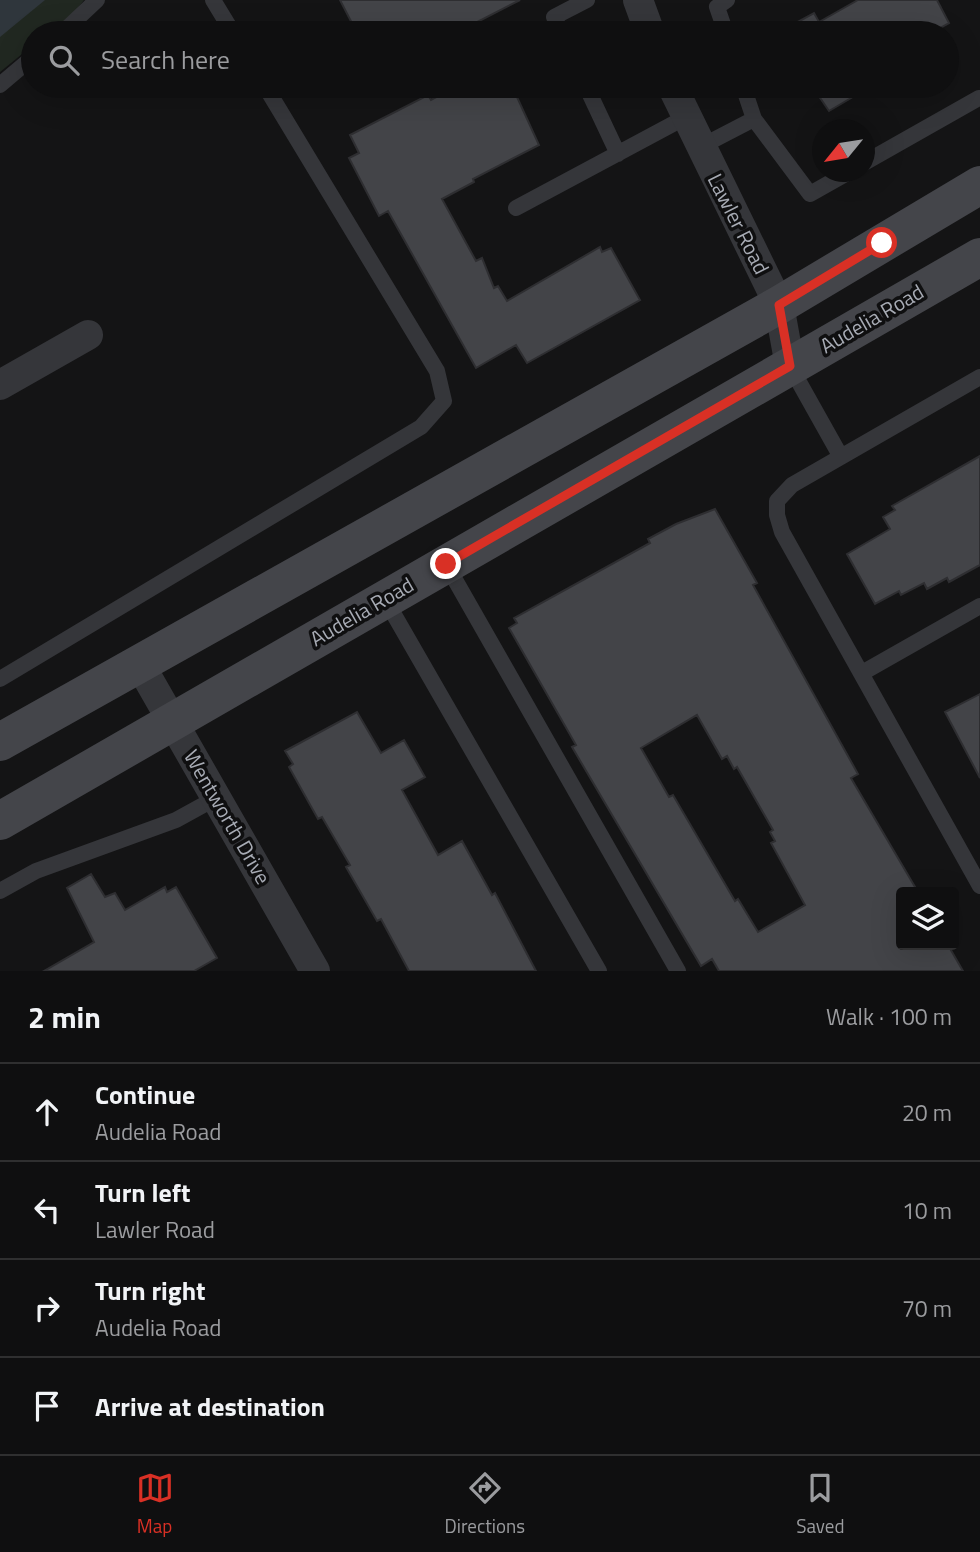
<!DOCTYPE html>
<html lang="en">
<head>
<meta charset="utf-8">
<style>
	body { margin:0; font-family:"Titillium Web",sans-serif; background:#181819; color:#f1f3f6 }
	.controls { position:absolute; right:21px; bottom:21px; display:grid; overflow:hidden; border-radius:7px; box-shadow:0 7px 28px #0002 }
	.controls button { width:63px; height:63px; display:grid; place-items:center; padding:0; border:0; border-bottom:2px solid #2f2f30; background:#0f0f10; color:#f1f3f6; font:35px sans-serif }
	.compass { position:absolute; left:812px; top:119px; width:63px; height:63px; border-radius:50%; background:#0f0f10; box-shadow:0 7px 28px #0002; rotate:240deg }
	.stop { position:absolute; width:21px; height:21px; margin:-16px; border:5px solid #d93025; border-radius:50%; background:#fff }
	.stop.end { background:#d93025; border-color:#fff; box-shadow:0 2px 7px #0008 }
	.list { margin:0; padding:0; list-style:none }
	h2 { display:flex; justify-content:space-between; align-items:center; height:91px; margin:0; padding:0 28px; font-size:30px }
	h2 small { font-size:23px; font-weight:400; color:#9b9c9f }
	.list li { display:grid; grid-template-columns:46px 1fr auto; gap:21px; align-items:center; box-sizing:border-box; height:98px; padding:0 28px; border-top:2px solid #2f2f30 }
	.list b { display:block; font-size:26px; white-space:nowrap }
	.list p { margin:0; font-size:23px; white-space:nowrap; color:#9b9c9f }
	.list em { font-size:23px; font-style:normal; color:#9b9c9f }
	.icon { flex:none; width:38px; height:38px; fill:none; stroke:currentColor; stroke-width:2; stroke-linecap:round; stroke-linejoin:round }
	.map { position:relative; flex:none; width:980px; height:971px; overflow:hidden }
	.search { position:absolute; background:#0f0f10; box-shadow:0 7px 28px #0002; left:21px; right:21px; top:21px; height:77px; display:flex; align-items:center; gap:18px; box-sizing:border-box; padding:0 24px; border-radius:38px; color:#9b9c9f; font-size:26px }
	.sheet { height:483px; background:#0f0f10 }
	nav { display:flex; justify-content:space-around; align-items:center; box-sizing:border-box; height:98px; border-top:2px solid #2f2f30; background:#0f0f10; font-size:19px; color:#9b9c9f }
	nav a { display:grid; justify-items:center; gap:4px }
	nav .on { color:#d93025 }
	.map>svg:first-child { display:block }
	.green { fill:#212821 }
	.water { fill:#2f363c }
	.building { fill:#434448; stroke:#2e2e31; stroke-width:2; fill-rule:evenodd }
	.lines { fill:none; stroke-linecap:round; stroke-linejoin:round }
	.lane { stroke:#35363a; stroke-width:16 }
	.street { stroke:#35363a; stroke-width:30 }
	.secondary { stroke:#44454a; stroke-width:38 }
	.route { stroke:#d93025; stroke-width:9 }
	.labels { text-anchor:middle; stroke-width:7; stroke-linejoin:round; paint-order:stroke }
	.street-label { font-size:21px; fill:#a7abb4; stroke:#0f0f10 }
</style>
</head>
<body>
<div class="map">
<svg width="980" height="971" viewBox="0 0 980 971">
	<rect width="100%" height="100%" fill="#141415"/>
	<path class="green" d="M 0,0 L 84,0 C 71,17 55,33 33,33 L 33,45 L 0,72 Z"/>
	<path class="water" d="M 0,0 L 45,0 L 0,37 Z"/>
	<path class="building" d="M 340,0 L 520,0 L 456,33 L 357,33 Z
		M 858,0 L 937,0 L 949,23 L 931,33 L 782,33 L 781,31 L 814,13 L 819,22 Z
		M 457,86 L 512,86 L 539,145 L 473,179 L 474,182 L 442,199 L 476,261 L 482,258 L 494,288 L 498,286 L 507,301 L 600,247 L 602,252 L 611,248 L 640,300 L 527,363 L 516,345 L 476,368 L 388,211 L 379,216 L 349,158 L 359,153 L 350,135 L 428,95 L 431,100 Z
		M 812,86 L 860,86 L 863,91 L 829,111 Z
		M 980,456 L 980,565 L 949,582 L 947,578 L 927,589 L 924,583 L 901,595 L 899,591 L 875,604 L 847,554 L 890,529 L 883,517 L 895,510 L 892,506 Z
		M 715,509 L 757,583 L 753,585 L 858,774 L 851,778 L 918,892 L 901,892 L 901,945 L 948,945 L 963,971 L 719,971 L 712,959 L 701,966 L 572,747 L 576,745 L 509,628 L 517,623 L 514,618 L 650,543 L 648,539 L 676,524 ZM 697,715 L 722,759 L 727,756 L 734,769 L 737,767 L 773,830 L 770,832 L 775,841 L 771,843 L 805,905 L 758,932 L 738,899 L 735,901 L 673,795 L 669,797 L 641,748 Z
		M 980,694 L 980,778 L 945,712 Z
		M 357,712 L 381,753 L 404,740 L 425,777 L 402,790 L 438,855 L 462,841 L 492,895 L 495,893 L 536,971 L 409,971 L 381,919 L 377,921 L 346,867 L 350,865 L 322,817 L 318,819 L 289,767 L 293,764 L 285,751 Z
		M 91,874 L 105,897 L 115,893 L 125,910 L 165,887 L 167,892 L 176,887 L 217,958 L 194,971 L 44,971 L 94,942 L 67,888 Z"/>
	<g class="lines">
		<path class="lane" d="M 213,0 L 233,33
			M 62,33 L 97,0
			M 562,33 L 554,17 L 587,0
			M 726,33 L 717,7 L 727,0
			M 0,85 L 33,57
			M 586,86 L 618,154
			M 743,86 L 754,119
			M 700,147 L 754,119 L 810,194 L 849,172
			M 864,163 L 979,98
			M 516,208 L 686,117
			M 790,366 L 841,457
			M 980,377 L 792,485 L 777,501 L 777,515 L 782,532 L 980,886
			M 446,564 L 678,971
			M 385,599 L 599,971
			M 862,673 L 980,606
			M 0,679 L 421,427 L 444,401 L 437,371 L 265,86
			M 0,891 L 36,871 L 176,820 L 216,798"/>
		<path class="street" d="M 638,0 L 650,33
			M 672,86 L 779,305 L 790,366
			M 0,385 L 88,335
			M 139,663 L 315,971"/>
		<path class="secondary" d="M 0,742 L 779,305 L 980,185
			M 0,821 L 980,257"/>
	</g>
	<g class="lines">
		<path class="route" d="M 446,564 L 790,366 L 779,305 L 882,243"/>
	</g>
	<g class="labels">
		<g class="street-label">
			<text transform="translate(738 224) rotate(63)" y="7">Lawler Road</text>
			<text transform="translate(872 319) rotate(-30)" y="7">Audelia Road</text>
			<text transform="translate(362 612) rotate(-30)" y="7">Audelia Road</text>
			<text transform="translate(227 817) rotate(60)" y="7">Wentworth Drive</text>
		</g>
	</g>
</svg>
<div class="controls">
<button><svg class="icon" aria-label="layers" viewBox="0 0 24 24"><path d="M12 4l9 5-9 5-9-5zM3 14l9 5 9-5"/></svg></button>
</div>
<svg class="compass" viewBox="-18 -18 36 36"><path d="M0-13l5 13h-10z" fill="#e53935"/><path d="M0 13l5-13h-10z" fill="#9b9c9f"/></svg>
<div class="stop" style="left:882px;top:243px"></div>
<div class="stop end" style="left:446px;top:564px"></div>
<div class="search"><svg class="icon" aria-label="search" viewBox="0 0 24 24"><circle cx="10" cy="10" r="6"/><path d="M15 15l6 6"/></svg>Search here</div>
</div>
<section class="sheet">
<h2>2 min<small>Walk · 100 m</small></h2>
<ul class="list">
<li><svg class="icon" aria-label="ahead" viewBox="0 0 24 24"><path d="M12 20V5M6 11l6-6 6 6"/></svg><div><b>Continue</b><p>Audelia Road</p></div><em>20 m</em></li>
<li><svg class="icon" aria-label="left" viewBox="0 0 24 24"><path d="M17 20v-9H6M10 6l-5 5 5 5"/></svg><div><b>Turn left</b><p>Lawler Road</p></div><em>10 m</em></li>
<li><svg class="icon" aria-label="right" viewBox="0 0 24 24"><path d="M7 20v-9h11M14 6l5 5-5 5"/></svg><div><b>Turn right</b><p>Audelia Road</p></div><em>70 m</em></li>
<li><svg class="icon" aria-label="arrive" viewBox="0 0 24 24"><path d="M6 21V4h12l-3 4 3 4H6"/></svg><div><b>Arrive at destination</b></div></li>
</ul>
</section>
<nav>
<a class="on"><svg class="icon" aria-label="map" viewBox="0 0 24 24"><path d="M3 6l6-2 6 2 6-2v14l-6 2-6-2-6 2zM9 4v14M15 6v14"/></svg>Map</a>
<a><svg class="icon" aria-label="directions" viewBox="0 0 24 24"><path d="M12 3l9 9-9 9-9-9zM9 14v-3h6M13 9l2 2-2 2"/></svg>Directions</a>
<a><svg class="icon" aria-label="saved" viewBox="0 0 24 24"><path d="M7 4h10v16l-5-4-5 4z"/></svg>Saved</a>
</nav>
</body>
</html>
